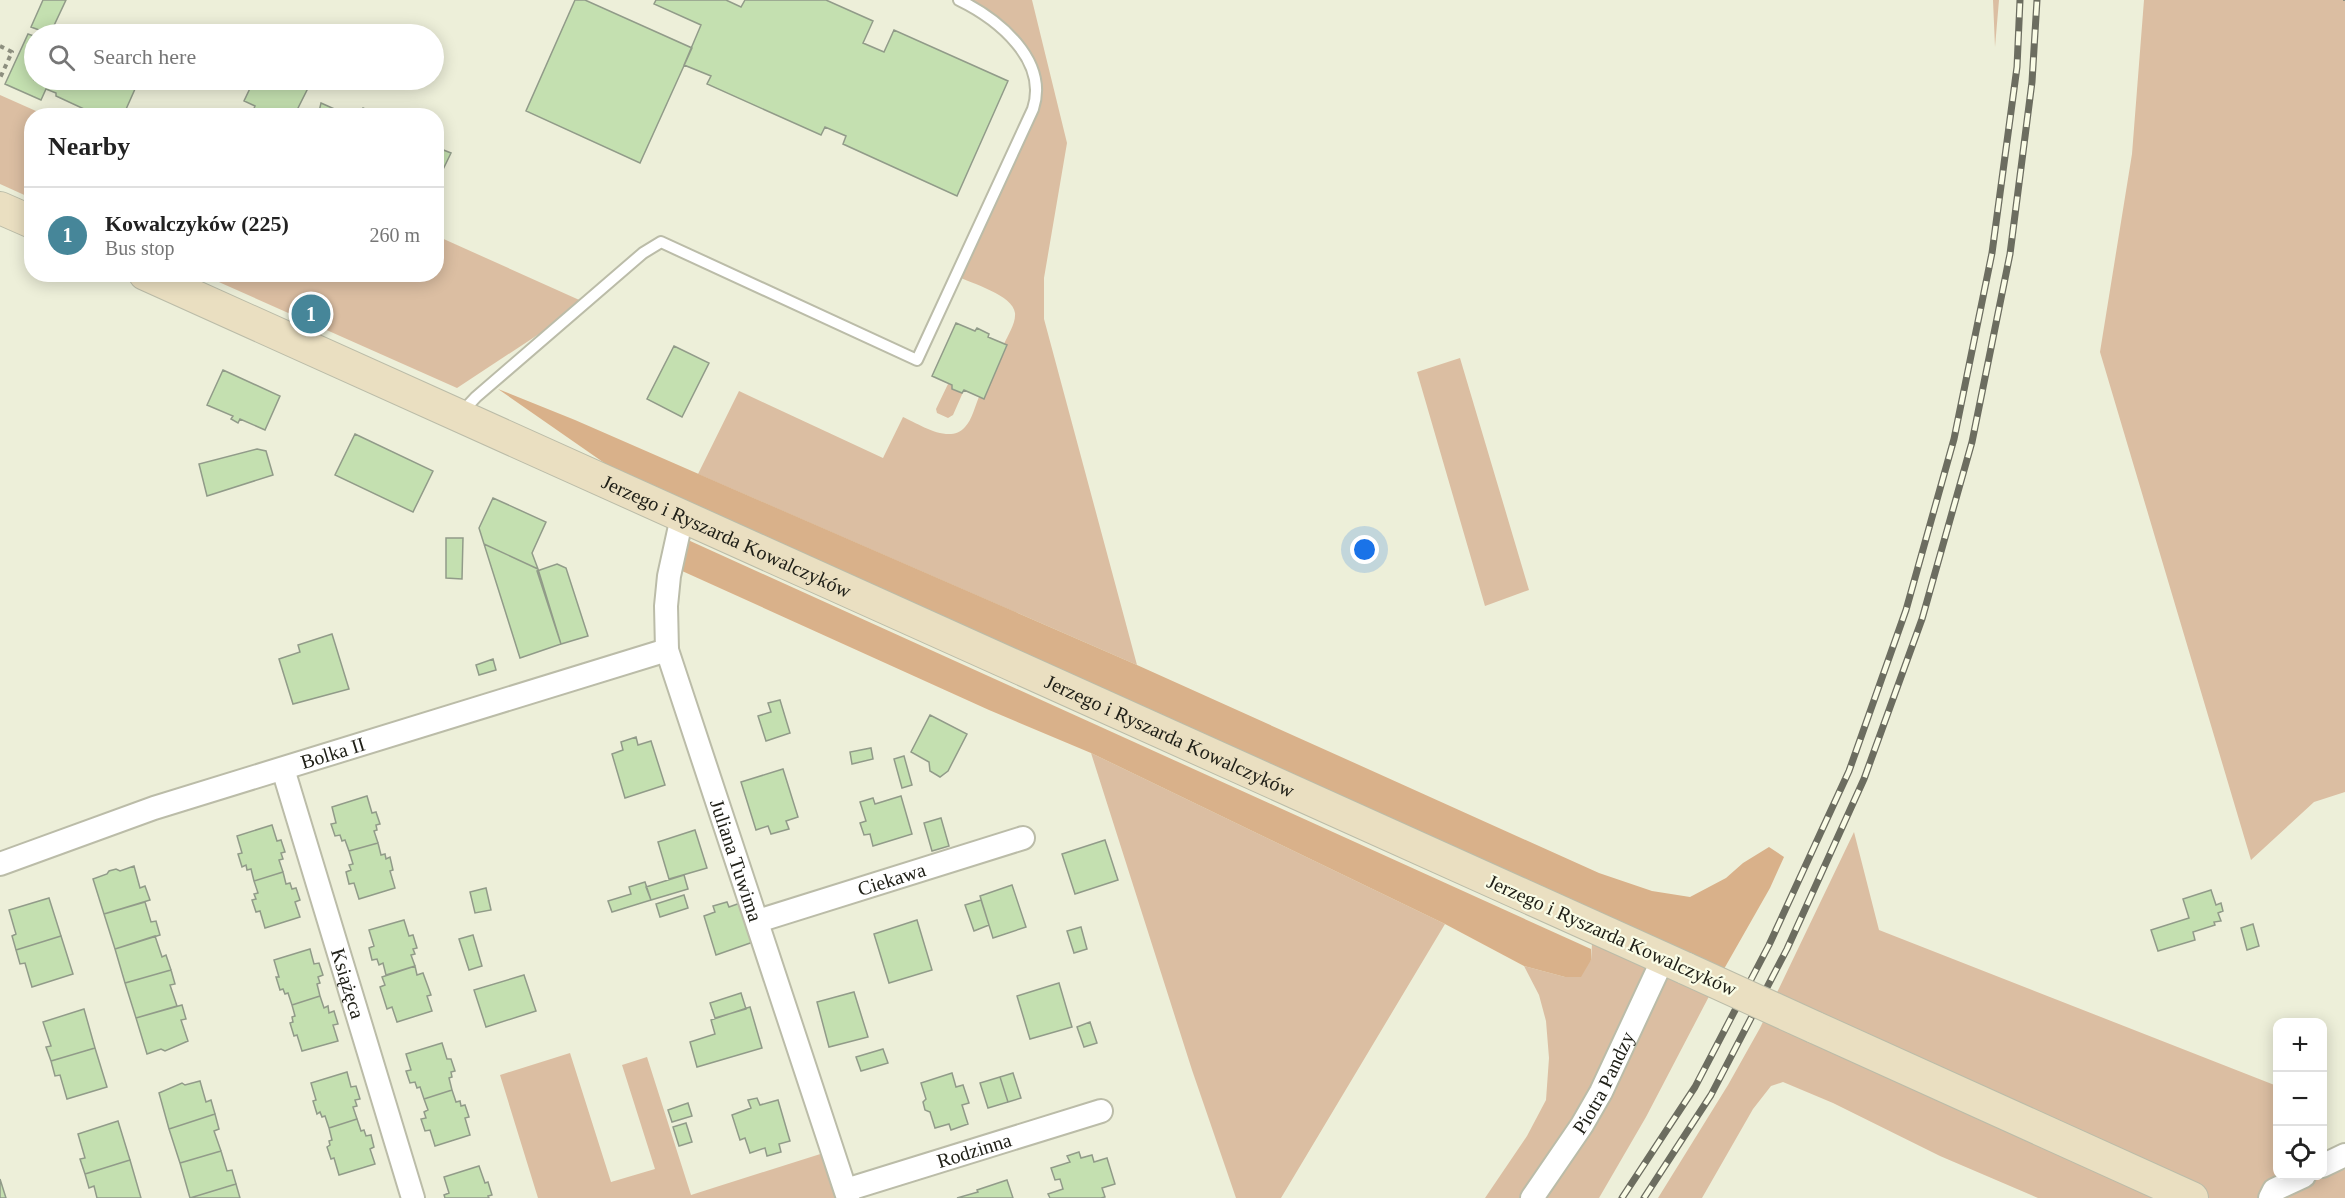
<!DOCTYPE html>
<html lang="en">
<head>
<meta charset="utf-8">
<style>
	body { margin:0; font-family:"Times New Roman",serif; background:#f2f2f2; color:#222 }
	.controls { position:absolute; right:18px; bottom:18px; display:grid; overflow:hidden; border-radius:12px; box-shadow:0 3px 15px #0003 }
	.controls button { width:54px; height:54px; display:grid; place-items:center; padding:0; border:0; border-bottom:2px solid #e0e0e0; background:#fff; color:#222; font:30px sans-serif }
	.you { position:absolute; left:1365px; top:550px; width:21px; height:21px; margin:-15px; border:4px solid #fff; border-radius:50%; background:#1a73e8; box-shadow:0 0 0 9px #1a73e833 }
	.badge { display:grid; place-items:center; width:39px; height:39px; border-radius:50%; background:#468699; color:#fff; font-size:20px; font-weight:700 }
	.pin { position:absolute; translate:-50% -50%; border:3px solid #fff; box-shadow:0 2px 6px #0006 }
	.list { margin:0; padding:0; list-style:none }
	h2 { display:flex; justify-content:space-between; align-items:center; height:78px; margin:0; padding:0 24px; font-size:26px }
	h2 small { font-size:20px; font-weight:400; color:#767676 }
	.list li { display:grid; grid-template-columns:39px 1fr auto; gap:18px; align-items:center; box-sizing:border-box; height:96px; padding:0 24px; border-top:2px solid #e0e0e0 }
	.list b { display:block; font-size:22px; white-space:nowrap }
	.list p { margin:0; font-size:20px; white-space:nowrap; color:#767676 }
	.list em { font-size:20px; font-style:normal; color:#767676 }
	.icon { flex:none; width:33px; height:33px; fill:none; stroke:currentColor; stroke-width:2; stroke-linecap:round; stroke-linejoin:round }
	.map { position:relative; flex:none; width:2345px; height:1198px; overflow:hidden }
	.search { position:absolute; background:#fff; box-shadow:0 3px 15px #0003; left:24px; top:24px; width:420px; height:66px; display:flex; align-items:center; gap:15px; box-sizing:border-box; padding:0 21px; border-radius:33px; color:#767676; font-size:22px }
	.panel { position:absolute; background:#fff; box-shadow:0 3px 15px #0003; left:24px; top:108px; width:420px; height:174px; border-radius:24px }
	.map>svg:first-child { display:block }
	.green { fill:#dbbea2 }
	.forest { fill:#d9b18a }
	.building { fill:#c4e0b0; stroke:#919b89; stroke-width:1.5 }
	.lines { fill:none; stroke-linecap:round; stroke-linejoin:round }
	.lane-casing { stroke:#bbbca8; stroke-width:14 }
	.street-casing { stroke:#bbbca8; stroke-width:26 }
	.secondary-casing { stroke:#bbbca8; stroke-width:34 }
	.path { stroke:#8d8f7f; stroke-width:4; stroke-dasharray:4.5 4.5; stroke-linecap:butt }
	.lane { stroke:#fff; stroke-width:10 }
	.street { stroke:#fff; stroke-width:22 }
	.secondary { stroke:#eadfc1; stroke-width:32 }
	.rail-casing { stroke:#6c6d60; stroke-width:7 }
	.rail { stroke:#fafce6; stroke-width:4.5; stroke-dasharray:14; stroke-linecap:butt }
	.secondary-bridge-casing { stroke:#bbbca8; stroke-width:34; stroke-linecap:butt }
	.secondary-bridge { stroke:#eadfc1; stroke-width:32 }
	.labels { text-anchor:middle; stroke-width:4.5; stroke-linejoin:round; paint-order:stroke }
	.street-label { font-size:20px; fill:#202018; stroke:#fafce6 }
</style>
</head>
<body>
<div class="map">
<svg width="2345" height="1198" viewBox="0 0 2345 1198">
	<rect width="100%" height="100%" fill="#edefd9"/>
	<path class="green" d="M 959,0 L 1032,0 L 1067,143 L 1044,278 L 1044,319 L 1137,665 L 698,474 L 739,391 L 883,458 L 903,417 C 919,424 950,445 965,427 C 972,420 975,406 979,397 L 984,398 L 1007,346 L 1004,344 C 1008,335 1016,323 1015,313 C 1013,295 971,283 956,276 L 1038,95 L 1025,54 Z
		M 1993,0 L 1999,0 L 1995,47 Z
		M 2144,0 L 2345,0 L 2345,792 L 2314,802 L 2251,860 L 2100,352 L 2132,154 Z
		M 0,95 L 45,115 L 32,116 L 31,198 L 0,184 Z
		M 437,236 L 586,303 L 457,388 L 203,275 L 436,274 Z
		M 1460,358 L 1529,590 L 1485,606 L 1417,372 Z
		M 948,384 L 952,385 L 952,389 L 961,393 L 964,390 L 953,415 L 948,418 L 937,413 L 936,409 Z
		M 1091,753 L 1445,924 L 1281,1198 L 1236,1198 L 1192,1070 Z
		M 1854,832 L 1879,930 L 2277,1086 L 2278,1176 L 2322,1176 L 2323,1140 L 2329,1163 L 2345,1170 L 2345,1198 L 2038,1198 L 1940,1156 L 1833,1103 L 1783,1082 L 1771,1086 L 1753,1109 L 1702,1198 L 1658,1198 L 1728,1085 L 1760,1028 Z
		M 1593,927 L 1716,983 L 1646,1117 L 1599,1198 L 1485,1198 L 1527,1136 L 1546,1100 L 1549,1058 L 1546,1021 L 1539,995 L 1524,966 L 1565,977 L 1591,960 Z
		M 570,1053 L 611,1182 L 655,1169 L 622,1065 L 647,1057 L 691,1195 L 833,1150 L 848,1198 L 538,1198 L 500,1075 Z"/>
	<path class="forest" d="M 498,389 L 575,420 L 1137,665 L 1599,873 L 1652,891 L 1690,897 L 1726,878 L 1743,863 L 1769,847 L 1784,857 L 1770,888 L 1716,983 L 682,517 Z
		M 677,535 L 1591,949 L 1591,960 L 1581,977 L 1565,977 L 1524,966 L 1445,924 L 1091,753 L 989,710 L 671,566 Z"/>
	<path class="building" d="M 43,0 L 66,0 L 50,34 L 31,27 Z
		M 575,0 L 585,0 L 692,48 L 640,163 L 526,111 Z
		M 656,0 L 726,0 L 741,7 L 745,0 L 826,0 L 873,21 L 863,43 L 884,52 L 894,30 L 1008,81 L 957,196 L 843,144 L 846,136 L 825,127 L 821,135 L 707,84 L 711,76 L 684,65 L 701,25 L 654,4 Z
		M 28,34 L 34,36 L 34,80 L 139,80 L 123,116 L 99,116 L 56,96 L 56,93 L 46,89 L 41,100 L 5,84 Z
		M 254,80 L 290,80 L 308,88 L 294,116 L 264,116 L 253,111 L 255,106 L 244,101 Z
		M 321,103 L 350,116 L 318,116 Z
		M 363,108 L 380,116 L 360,116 Z
		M 436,147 L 451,153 L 436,184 Z
		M 956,323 L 975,331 L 977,328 L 989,334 L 988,337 L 1007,345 L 984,399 L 964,390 L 962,393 L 952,389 L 952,385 L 932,376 Z
		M 674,346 L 709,363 L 682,417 L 647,399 Z
		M 223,370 L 280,396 L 265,430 L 240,419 L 238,423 L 231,419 L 233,416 L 207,405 Z
		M 355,434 L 433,471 L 413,512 L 335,475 Z
		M 257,449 L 266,451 L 273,475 L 207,496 L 199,464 Z
		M 493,498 L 546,522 L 532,553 L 538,569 L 484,544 L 479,528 Z
		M 446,538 L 463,538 L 462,579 L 446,578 Z
		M 484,544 L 538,569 L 561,644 L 520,658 Z
		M 557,564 L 566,568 L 588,636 L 561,644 L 537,571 Z
		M 332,634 L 349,689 L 293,704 L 279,659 L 300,652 L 298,645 Z
		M 493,659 L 496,670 L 479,675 L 476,665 Z
		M 780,700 L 790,733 L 766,741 L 758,716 L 771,712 L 768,703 Z
		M 930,715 L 967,734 L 948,771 L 940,777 L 930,771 L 929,762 L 911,752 Z
		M 636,737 L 638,745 L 651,741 L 665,785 L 625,798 L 612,754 L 623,750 L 621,742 Z
		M 871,748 L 873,759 L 852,764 L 850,752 Z
		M 904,756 L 912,785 L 902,788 L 894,759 Z
		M 783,769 L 798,817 L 786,821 L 789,829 L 771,834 L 768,826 L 756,830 L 741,782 Z
		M 367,796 L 372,813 L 376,812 L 380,824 L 376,825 L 377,830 L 374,831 L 378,843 L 349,851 L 345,840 L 342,841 L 340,835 L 335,836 L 331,824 L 336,823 L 332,807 Z
		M 901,796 L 912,834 L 873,846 L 870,834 L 864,835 L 860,823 L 866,821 L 860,802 L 873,798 L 875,804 Z
		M 941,818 L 949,846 L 932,851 L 924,823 Z
		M 272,825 L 277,841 L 281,840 L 285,852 L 281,853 L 283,859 L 279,860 L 283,872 L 254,881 L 251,869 L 247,870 L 246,865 L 242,867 L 238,854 L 242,853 L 237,836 Z
		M 695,830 L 707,868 L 669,879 L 658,842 Z
		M 1105,840 L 1118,880 L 1075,894 L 1062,854 Z
		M 378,843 L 381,855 L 385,854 L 386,859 L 390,857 L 393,870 L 390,871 L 395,888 L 359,899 L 354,883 L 349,884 L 346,872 L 351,870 L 349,865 L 353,864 L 349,851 Z
		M 134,866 L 140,888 L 145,886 L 150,900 L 104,914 L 93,879 L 107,874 L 109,871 L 116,869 L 120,871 Z
		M 283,872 L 286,884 L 290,883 L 292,889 L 296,888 L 300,900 L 295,902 L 300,917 L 265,928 L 260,911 L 256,912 L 252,900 L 256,899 L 254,894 L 258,893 L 254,881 Z
		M 684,875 L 688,889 L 651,900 L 646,887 Z
		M 645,882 L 651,900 L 612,912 L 608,901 L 631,894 L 629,887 Z
		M 1012,885 L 1026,927 L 993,938 L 980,896 Z
		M 486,888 L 491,910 L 475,913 L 470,892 Z
		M 2211,890 L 2216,905 L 2221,903 L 2223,911 L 2218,913 L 2221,921 L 2214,922 L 2215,925 L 2193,932 L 2195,940 L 2158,951 L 2151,930 L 2189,918 L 2183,899 Z
		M 684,895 L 688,908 L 660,917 L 656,904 Z
		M 49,898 L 61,936 L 16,950 L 12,936 L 16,934 L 9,910 Z
		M 981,900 L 989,925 L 974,931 L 965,905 Z
		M 145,902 L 151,922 L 156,921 L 160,935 L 115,949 L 104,914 Z
		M 727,902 L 729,907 L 743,902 L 756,941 L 716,955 L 704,916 L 715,912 L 713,906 Z
		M 404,920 L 409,936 L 413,935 L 417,948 L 413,949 L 415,954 L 411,955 L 415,966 L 386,975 L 383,963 L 379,965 L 377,959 L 372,960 L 369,948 L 374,946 L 369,930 Z
		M 917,920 L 932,970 L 889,983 L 874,934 Z
		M 2253,924 L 2259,946 L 2247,950 L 2241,928 Z
		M 1081,927 L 1087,949 L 1074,953 L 1067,931 Z
		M 473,935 L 482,966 L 469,970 L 459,939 Z
		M 61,936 L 73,974 L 32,987 L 25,963 L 20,964 L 16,950 Z
		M 155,936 L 162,957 L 166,955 L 171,970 L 125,983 L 115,949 Z
		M 310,949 L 314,964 L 319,963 L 323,975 L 318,977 L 320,983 L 317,984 L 320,996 L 292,1005 L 288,993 L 285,994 L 283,989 L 280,990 L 276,977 L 279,977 L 274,960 Z
		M 415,966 L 417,975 L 423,973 L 431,995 L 427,996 L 432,1011 L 397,1022 L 392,1007 L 387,1009 L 380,987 L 385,985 L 382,977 Z
		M 171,970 L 175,984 L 170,985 L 177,1006 L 136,1018 L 125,983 Z
		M 524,975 L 536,1011 L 486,1027 L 474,990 Z
		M 1059,983 L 1072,1027 L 1030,1039 L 1017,996 Z
		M 854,992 L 868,1037 L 829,1047 L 817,1002 Z
		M 741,993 L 746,1009 L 715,1018 L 710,1003 Z
		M 320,996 L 324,1008 L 328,1006 L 329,1013 L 334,1011 L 338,1024 L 333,1025 L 338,1041 L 302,1051 L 297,1035 L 294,1036 L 290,1023 L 293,1022 L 292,1017 L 295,1016 L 292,1005 Z
		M 182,1005 L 186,1019 L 181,1020 L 188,1041 L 165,1051 L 161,1049 L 147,1054 L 136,1018 Z
		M 750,1007 L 762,1048 L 697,1067 L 690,1042 L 715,1034 L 711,1020 Z
		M 84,1009 L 95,1048 L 51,1061 L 46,1047 L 51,1046 L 43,1022 Z
		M 1090,1022 L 1097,1043 L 1084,1047 L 1077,1027 Z
		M 442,1043 L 447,1059 L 451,1059 L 455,1071 L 451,1072 L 452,1077 L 449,1078 L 452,1090 L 424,1099 L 420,1087 L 417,1088 L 415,1082 L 410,1083 L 406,1071 L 411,1070 L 406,1054 Z
		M 95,1048 L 107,1087 L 67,1099 L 60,1075 L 55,1076 L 51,1061 Z
		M 883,1049 L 888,1063 L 861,1071 L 856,1057 Z
		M 347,1072 L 351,1087 L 356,1086 L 360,1099 L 355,1100 L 357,1106 L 353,1107 L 357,1119 L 329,1128 L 325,1116 L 322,1117 L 320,1112 L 317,1114 L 313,1101 L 316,1100 L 311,1083 Z
		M 952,1073 L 956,1087 L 963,1085 L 969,1103 L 962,1105 L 968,1124 L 951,1130 L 949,1124 L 935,1128 L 930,1112 L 925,1110 L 923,1102 L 926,1099 L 921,1083 Z
		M 1013,1073 L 1021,1098 L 1008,1102 L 1000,1077 Z
		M 1000,1077 L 1008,1102 L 988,1108 L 980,1083 Z
		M 200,1081 L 206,1102 L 211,1100 L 215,1114 L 169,1129 L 159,1093 L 182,1083 L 185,1085 Z
		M 452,1090 L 456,1102 L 460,1101 L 461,1106 L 465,1105 L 469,1117 L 465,1118 L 470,1135 L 435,1146 L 430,1130 L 425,1131 L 421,1119 L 426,1118 L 424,1112 L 428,1110 L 424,1099 Z
		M 757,1098 L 760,1105 L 778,1100 L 790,1141 L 779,1144 L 781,1152 L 767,1156 L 765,1148 L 750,1153 L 745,1138 L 740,1140 L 732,1115 L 751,1108 L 748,1100 Z
		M 688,1103 L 692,1116 L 672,1122 L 668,1110 Z
		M 215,1114 L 219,1129 L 214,1131 L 221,1151 L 180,1163 L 169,1129 Z
		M 357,1119 L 361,1131 L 364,1130 L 366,1136 L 371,1135 L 374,1147 L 370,1149 L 375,1164 L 339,1175 L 334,1158 L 331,1159 L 327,1147 L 330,1145 L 329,1141 L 332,1140 L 329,1128 Z
		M 118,1121 L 130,1160 L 85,1174 L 80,1159 L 85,1158 L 78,1134 Z
		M 686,1123 L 692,1142 L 679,1146 L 673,1127 Z
		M 221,1151 L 227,1171 L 232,1170 L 236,1184 L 190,1198 L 180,1163 Z
		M 1079,1152 L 1081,1158 L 1092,1155 L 1094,1162 L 1107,1158 L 1115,1184 L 1102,1188 L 1105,1197 L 1101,1198 L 1050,1198 L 1048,1194 L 1063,1189 L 1060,1179 L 1055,1180 L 1051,1168 L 1070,1162 L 1067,1156 Z
		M 130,1160 L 141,1198 L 97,1198 L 94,1186 L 89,1188 L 85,1174 Z
		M 479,1166 L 485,1183 L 488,1182 L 492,1195 L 488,1196 L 489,1198 L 445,1198 L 444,1195 L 449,1193 L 444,1177 Z
		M 0,1179 L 6,1198 L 0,1198 Z
		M 1007,1180 L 1013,1198 L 957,1198 L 978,1192 L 977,1190 Z
		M 236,1184 L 240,1198 L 190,1198 Z"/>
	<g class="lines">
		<g class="lane-casing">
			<path id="lane" d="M 461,413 L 476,397 L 643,253 L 661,242 L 917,360 L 1033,109 C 1049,60 998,19 959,0"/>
		</g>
		<g class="street-casing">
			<g id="street">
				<path id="s1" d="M 682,517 L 669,576 L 666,606 L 667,650 L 848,1198"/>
				<path id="s2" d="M 283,769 L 413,1198"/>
				<path id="s3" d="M 0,864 L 154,808 L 667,650"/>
				<path id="s4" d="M 758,921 L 1023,838"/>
				<path d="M 2322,1166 L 2345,1155"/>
				<path id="s5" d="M 846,1190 L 1101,1111"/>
				<path id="s6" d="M 1532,1198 L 1582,1125 L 1601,1092 L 1663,959"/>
				<path d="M 2270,1198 L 2274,1190 L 2304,1176"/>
			</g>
		</g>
		<g class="secondary-casing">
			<g id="secondary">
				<path d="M 0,208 L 32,222"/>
				<path id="s7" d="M 145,274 L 1687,969"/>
				<path d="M 1814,1027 L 2192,1198"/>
			</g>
		</g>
		<path class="path" d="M 2345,0 L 2345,1
			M 0,46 L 12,52 L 0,78"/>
		<use href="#lane" class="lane"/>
		<use href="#street" class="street"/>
		<use href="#secondary" class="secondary"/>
		<g class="rail-casing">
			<path id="rail" d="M 1622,1198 L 1695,1087 L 1769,945 L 1849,771 L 1906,610 L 1954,439 L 1992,253 L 2017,67 L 2020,0
				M 1644,1198 L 1711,1095 L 1787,949 L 1864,779 L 1922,619 L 1972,442 L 2010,254 L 2032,82 L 2037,0"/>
		</g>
		<use href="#rail" class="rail"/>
		<g class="secondary-bridge-casing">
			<path id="secondary-bridge" d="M 1687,969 L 1814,1027"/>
		</g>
		<use href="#secondary-bridge" class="secondary-bridge"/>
	</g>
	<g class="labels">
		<g class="street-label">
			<text dy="7" stroke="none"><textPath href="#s7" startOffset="638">Jerzego i Ryszarda Kowalczyków</textPath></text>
			<text dy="7" stroke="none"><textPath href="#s7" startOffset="1124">Jerzego i Ryszarda Kowalczyków</textPath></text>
			<text dy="7" stroke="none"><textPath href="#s3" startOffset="351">Bolka II</textPath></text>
			<text dy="7" stroke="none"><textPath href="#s1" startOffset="356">Juliana Tuwima</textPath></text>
			<text dy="7" stroke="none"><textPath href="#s4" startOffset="140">Ciekawa</textPath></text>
			<text transform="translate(1612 935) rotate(24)" y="7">Jerzego i Ryszarda Kowalczyków</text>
			<text dy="7" stroke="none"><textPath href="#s2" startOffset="224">Książęca</textPath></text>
			<text dy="7" stroke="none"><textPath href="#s6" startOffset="136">Piotra Pandzy</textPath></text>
			<text dy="7" stroke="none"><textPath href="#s5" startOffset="134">Rodzinna</textPath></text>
		</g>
	</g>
</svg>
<div class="controls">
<button>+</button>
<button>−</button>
<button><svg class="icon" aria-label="locate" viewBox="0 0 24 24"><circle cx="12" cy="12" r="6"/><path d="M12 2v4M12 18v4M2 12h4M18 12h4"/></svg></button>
</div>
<div class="you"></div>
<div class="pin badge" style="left:311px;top:314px">1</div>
<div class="search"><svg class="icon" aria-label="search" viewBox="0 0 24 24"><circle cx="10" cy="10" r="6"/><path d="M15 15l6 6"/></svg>Search here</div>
<section class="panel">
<h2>Nearby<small></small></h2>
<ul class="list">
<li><span class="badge">1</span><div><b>Kowalczyków (225)</b><p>Bus stop</p></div><em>260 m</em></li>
</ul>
</section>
</div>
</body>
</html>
